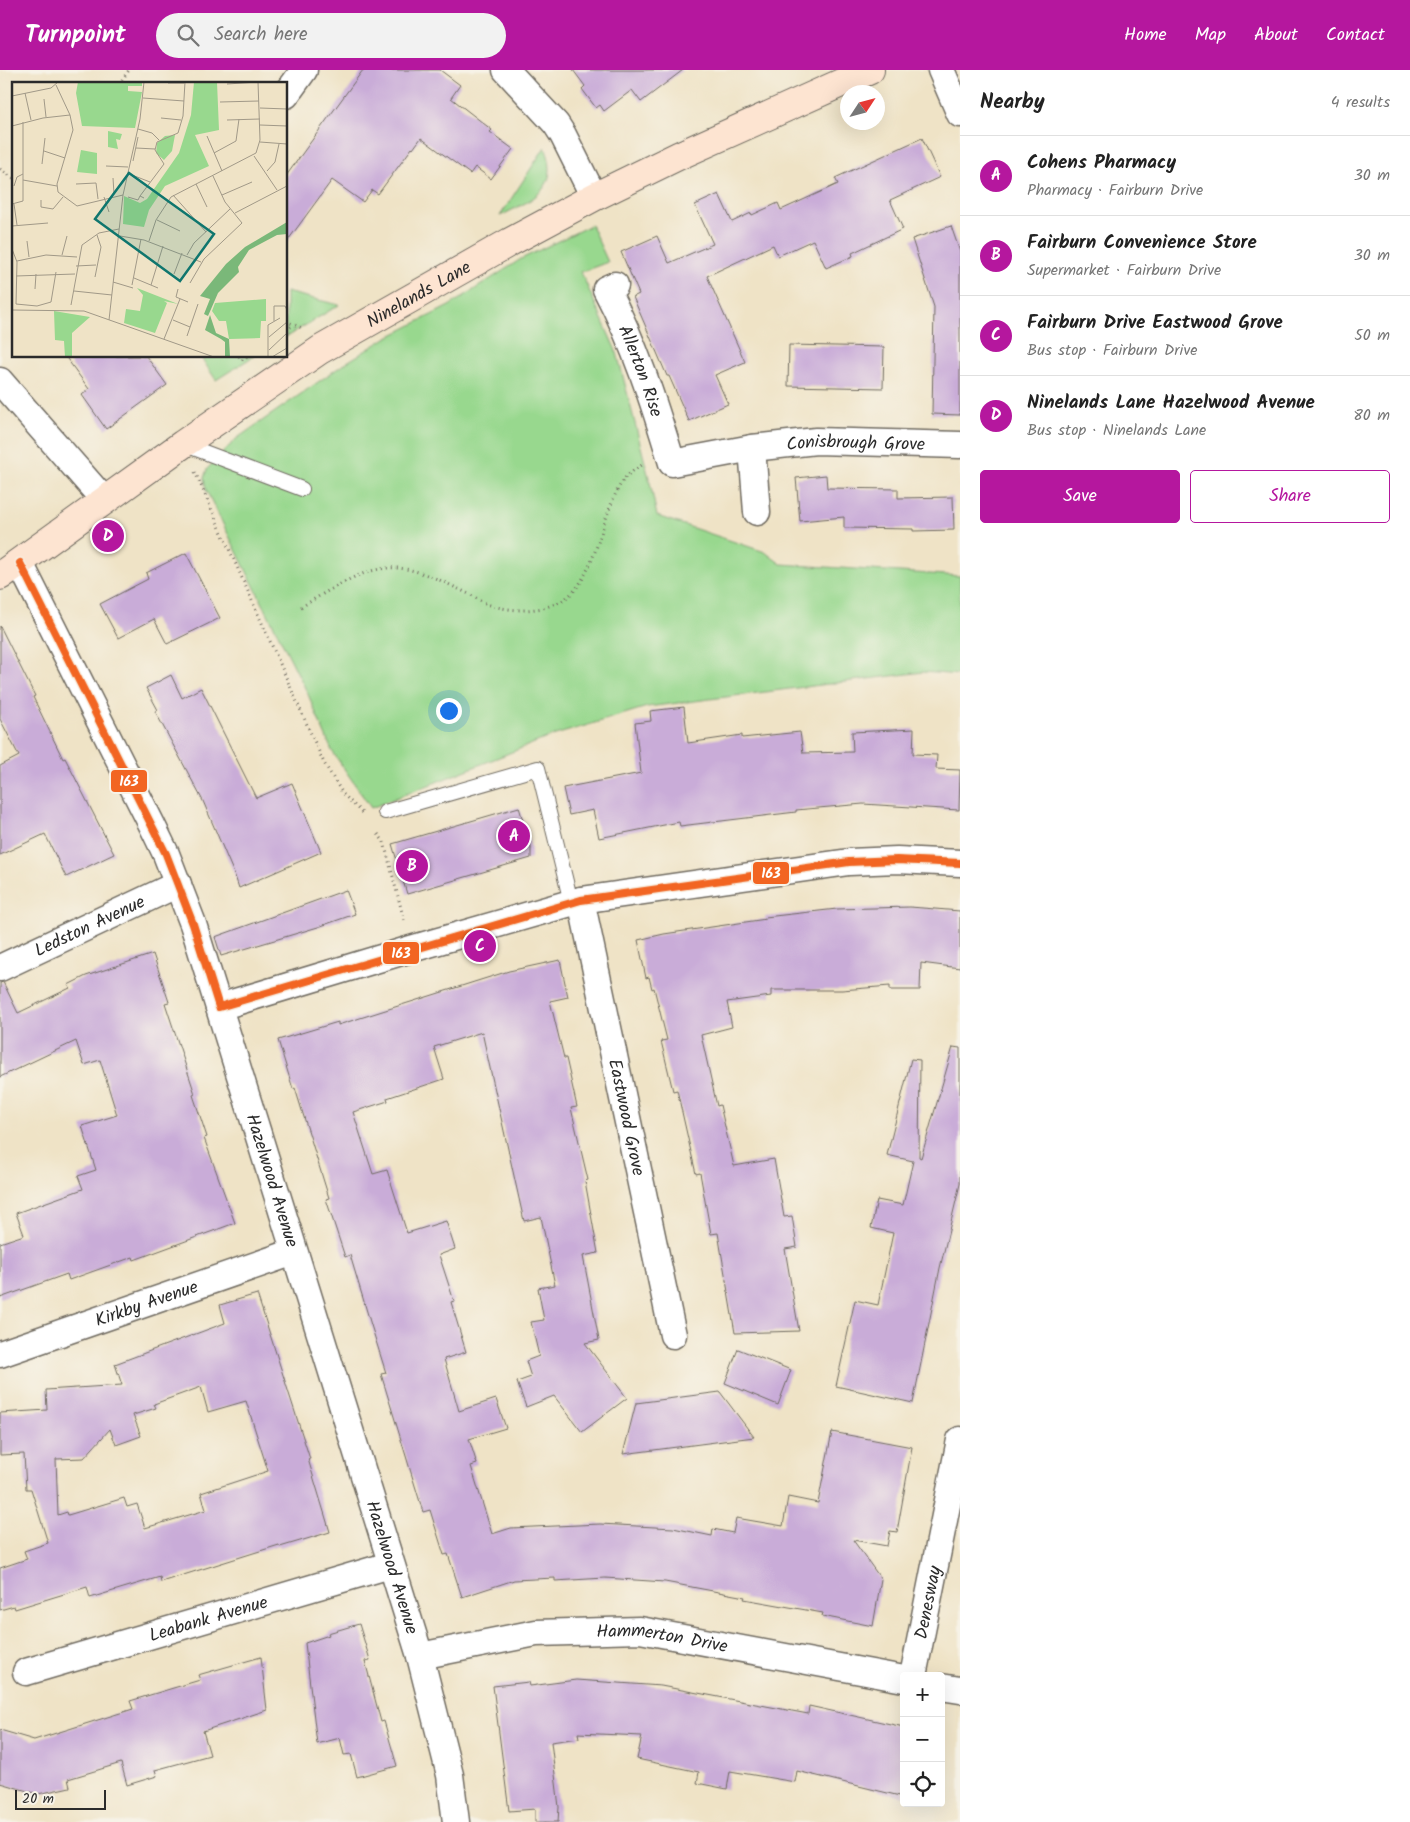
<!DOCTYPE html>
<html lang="en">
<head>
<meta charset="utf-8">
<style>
	body { margin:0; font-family:Kalam,sans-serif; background:#f2f2f2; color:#222 }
	.controls { position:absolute; right:15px; bottom:15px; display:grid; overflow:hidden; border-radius:5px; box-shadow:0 5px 20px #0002 }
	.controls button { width:45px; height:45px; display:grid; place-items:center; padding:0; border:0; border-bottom:1px solid #e0e0e0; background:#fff; color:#222; font:25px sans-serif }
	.compass { position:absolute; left:840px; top:15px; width:45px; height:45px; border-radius:50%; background:#fff; box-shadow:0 5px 20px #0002; rotate:54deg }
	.scale { position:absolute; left:15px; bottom:12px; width:91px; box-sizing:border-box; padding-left:5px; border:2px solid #2b2b2b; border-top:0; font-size:14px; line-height:18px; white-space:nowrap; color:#2b2b2b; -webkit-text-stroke:4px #f7f3e8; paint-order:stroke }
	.you { position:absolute; left:448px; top:640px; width:18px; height:18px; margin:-12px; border:4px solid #fff; border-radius:50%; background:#1a73e8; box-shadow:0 0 0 8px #1a73e833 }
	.badge { display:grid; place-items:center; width:32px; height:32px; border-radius:50%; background:#b5179e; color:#fff; font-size:16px; font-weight:700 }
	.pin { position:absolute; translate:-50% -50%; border:2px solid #fff; box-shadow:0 1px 5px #0006 }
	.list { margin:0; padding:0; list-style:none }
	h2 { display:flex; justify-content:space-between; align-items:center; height:65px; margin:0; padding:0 20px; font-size:21px }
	h2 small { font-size:16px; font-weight:400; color:#767676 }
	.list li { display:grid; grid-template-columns:32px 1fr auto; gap:15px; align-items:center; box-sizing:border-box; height:80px; padding:0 20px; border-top:1px solid #e0e0e0 }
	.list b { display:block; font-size:19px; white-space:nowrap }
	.list p { margin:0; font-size:16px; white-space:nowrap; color:#767676 }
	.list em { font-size:16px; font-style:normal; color:#767676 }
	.actions { display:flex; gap:10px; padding:15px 20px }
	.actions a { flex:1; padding:11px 0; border:1px solid #b5179e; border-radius:5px; text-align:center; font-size:18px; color:#b5179e }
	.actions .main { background:#b5179e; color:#fff }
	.icon { flex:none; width:28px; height:28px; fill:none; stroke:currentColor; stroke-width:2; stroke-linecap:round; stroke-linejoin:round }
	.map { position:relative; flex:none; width:960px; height:1752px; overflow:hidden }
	header { display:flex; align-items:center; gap:30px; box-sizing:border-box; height:70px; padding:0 25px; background:#b5179e; color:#fff }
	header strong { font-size:24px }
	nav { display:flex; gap:28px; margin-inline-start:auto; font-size:18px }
	.search { width:350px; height:45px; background:#f2f2f2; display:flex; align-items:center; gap:12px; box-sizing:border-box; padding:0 18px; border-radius:28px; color:#767676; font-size:19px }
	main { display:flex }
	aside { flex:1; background:#fff }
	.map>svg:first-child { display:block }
	.green { fill:#98d88e; stroke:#62825c }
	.building { fill:#c9acd8; fill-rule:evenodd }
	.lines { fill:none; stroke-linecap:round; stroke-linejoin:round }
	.lane-casing { stroke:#706b61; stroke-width:16 }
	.street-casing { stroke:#706b61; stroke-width:29 }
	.secondary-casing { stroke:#706b61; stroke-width:30 }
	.path { stroke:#706b61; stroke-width:3; stroke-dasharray:1 4; stroke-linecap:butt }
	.lane { stroke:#fff; stroke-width:14 }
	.street { stroke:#fff; stroke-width:26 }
	.secondary { stroke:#fde4d1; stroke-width:28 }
	.bus-1-casing { stroke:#f7f3e8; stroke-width:11 }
	.bus-1 { stroke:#f26522; stroke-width:8 }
	.labels { text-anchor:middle; stroke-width:5; stroke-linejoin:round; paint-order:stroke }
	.street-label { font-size:18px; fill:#2b2b2b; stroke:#f7f3e8 }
	.inset-road { fill:none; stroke:#a19988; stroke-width:1 }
	.view { fill:#0f766e; fill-opacity:0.15; stroke:#0f766e; stroke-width:2.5 }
	.inset-edge { fill:none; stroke:#2b2b2b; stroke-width:2.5 }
	.line-badge { stroke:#f7f3e8; stroke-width:2 }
	.badge-label { font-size:14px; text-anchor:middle; font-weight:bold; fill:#fff }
</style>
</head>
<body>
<header>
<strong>Turnpoint</strong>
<div class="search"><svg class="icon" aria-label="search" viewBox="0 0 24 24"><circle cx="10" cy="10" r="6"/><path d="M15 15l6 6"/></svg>Search here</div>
<nav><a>Home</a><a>Map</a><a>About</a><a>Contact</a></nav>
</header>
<main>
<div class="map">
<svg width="960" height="1752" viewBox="0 0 960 1752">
	<rect width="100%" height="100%" fill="#f7f3e8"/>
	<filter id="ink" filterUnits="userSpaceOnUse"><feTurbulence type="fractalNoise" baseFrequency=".02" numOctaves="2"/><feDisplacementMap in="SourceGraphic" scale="10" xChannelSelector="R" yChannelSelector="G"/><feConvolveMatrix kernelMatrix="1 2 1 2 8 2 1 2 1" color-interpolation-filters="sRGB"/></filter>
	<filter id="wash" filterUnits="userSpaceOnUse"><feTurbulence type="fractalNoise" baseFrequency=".0096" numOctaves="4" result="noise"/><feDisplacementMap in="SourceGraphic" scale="20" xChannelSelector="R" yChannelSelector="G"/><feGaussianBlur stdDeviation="1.12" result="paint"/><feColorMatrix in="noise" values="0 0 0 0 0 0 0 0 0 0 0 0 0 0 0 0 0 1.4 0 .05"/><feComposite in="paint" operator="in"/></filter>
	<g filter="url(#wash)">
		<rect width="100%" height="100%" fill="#efe3c6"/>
		<path class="green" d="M 545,77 C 562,119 532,130 500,146 Z
			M 591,155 L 608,192 L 581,202 L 617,283 L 650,412 L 657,446 L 765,482 L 781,494 L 960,506 L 960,605 L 923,602 L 647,637 L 552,666 L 371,738 L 332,681 L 307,622 L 206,420 L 204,408 L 207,399 L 236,369 L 344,294 L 386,268 L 449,236 L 521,189 Z
			M 286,222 L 339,235 L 286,267 Z
			M 200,286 L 254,286 L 216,310 Z"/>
		<g id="blocks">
			<path class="building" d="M 363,0 L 440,0 L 460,15 L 451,28 L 492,60 L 490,62 L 513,79 L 491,109 L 475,97 L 470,104 L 421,68 L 413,79 L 412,78 L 378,124 L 372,120 L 363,132 L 332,110 L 286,173 L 286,106 Z
				M 573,0 L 683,0 L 641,32 L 632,20 L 604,41 L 600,35 L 596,38 L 582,19 L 585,16 Z
				M 922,68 L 940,107 L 890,130 L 903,159 L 852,183 L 853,186 L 826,198 L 813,170 L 778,186 L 773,175 L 707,206 L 745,292 L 715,305 L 728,334 L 689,351 L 669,306 L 667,306 L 633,227 L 639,224 L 621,182 L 657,166 L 669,193 L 713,174 L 695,135 L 719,124 L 732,152 L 751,143 L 752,145 L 778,133 L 781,140 L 838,114 L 835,108 Z
				M 951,156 L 960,182 L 960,345 L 932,344 L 934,237 L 912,169 Z
				M 789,275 L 884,277 L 883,318 L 788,316 Z
				M 65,286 L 146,286 L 167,315 L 106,359 L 82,325 L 89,319 Z
				M 826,405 L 827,418 L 898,419 L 898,428 L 953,427 L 954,460 L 913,461 L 913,459 L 844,458 L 844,447 L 800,451 L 796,408 Z
				M 186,483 L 220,548 L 167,574 L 154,549 L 118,568 L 100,534 L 148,509 L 146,503 Z
				M 0,556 L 35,626 L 33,627 L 63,689 L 65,688 L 114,784 L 66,807 L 45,764 L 0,785 L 0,696 L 19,686 L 0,649 Z
				M 171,605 L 182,628 L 201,618 L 256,728 L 292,713 L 321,782 L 239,818 L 235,806 L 203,731 L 155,641 L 158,640 L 146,618 Z
				M 684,637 L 688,673 L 742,665 L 742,668 L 800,662 L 803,683 L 853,682 L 852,662 L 914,659 L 913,684 L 937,685 L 936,699 L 960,700 L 959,740 L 863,734 L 796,740 L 796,742 L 680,756 L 679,752 L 599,768 L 593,740 L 569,745 L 563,718 L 641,703 L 635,653 L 651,651 L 650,641 Z
				M 519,737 L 531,778 L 531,788 L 407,824 L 392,774 Z
				M 346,820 L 355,844 L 318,857 L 221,886 L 215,867 Z
				M 910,837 L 960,841 L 960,898 L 921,893 L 920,920 L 890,920 L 890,916 L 842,920 L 771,920 L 771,926 L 727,932 L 732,957 L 701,965 L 717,1036 L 720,1035 L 734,1096 L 774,1089 L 784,1147 L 792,1146 L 797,1177 L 785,1179 L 799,1261 L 735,1263 L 718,1163 L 711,1164 L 700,1103 L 696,1104 L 677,1020 L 673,1021 L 661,971 L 667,970 L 654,918 L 652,919 L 649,907 L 646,908 L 638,870 L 664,864 L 766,849 L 765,847 L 837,839 Z
				M 153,884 L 169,932 L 165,933 L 195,1024 L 193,1025 L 207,1067 L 204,1068 L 235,1153 L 134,1190 L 133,1187 L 69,1210 L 67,1204 L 0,1228 L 0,1173 L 24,1165 L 16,1143 L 83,1119 L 78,1106 L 96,1100 L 82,1056 L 117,1045 L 100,990 L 84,995 L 76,971 L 0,1007 L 0,913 L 3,912 L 18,943 L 70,918 L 68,915 L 86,906 Z
				M 560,890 L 568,927 L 550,931 L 564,988 L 566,988 L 577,1037 L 571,1038 L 588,1110 L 585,1111 L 598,1183 L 583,1186 L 599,1270 L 585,1273 L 627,1328 L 582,1362 L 554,1326 L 526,1337 L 517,1312 L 531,1307 L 526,1291 L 539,1286 L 531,1252 L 544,1250 L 538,1218 L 555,1215 L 541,1147 L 524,1151 L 482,962 L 434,977 L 444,1009 L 387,1028 L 388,1031 L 353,1042 L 373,1104 L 387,1100 L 407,1163 L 446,1151 L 455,1179 L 439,1185 L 454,1231 L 451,1232 L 466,1282 L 444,1289 L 459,1341 L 496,1329 L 506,1358 L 469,1369 L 477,1394 L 471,1396 L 492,1464 L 511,1458 L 600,1454 L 673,1458 L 712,1466 L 713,1459 L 733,1463 L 736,1448 L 783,1456 L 788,1427 L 818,1433 L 832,1362 L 912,1377 L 897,1462 L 890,1461 L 887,1476 L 853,1470 L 881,1509 L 873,1556 L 822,1546 L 823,1543 L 744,1529 L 745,1527 L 665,1512 L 605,1508 L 555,1511 L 555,1508 L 514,1510 L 462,1527 L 448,1484 L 444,1485 L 430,1440 L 423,1442 L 381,1304 L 386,1303 L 371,1255 L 350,1185 L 345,1187 L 326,1129 L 329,1128 L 295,1018 L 293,1019 L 278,970 L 338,952 L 338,955 L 509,901 Z
				M 953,977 L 960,978 L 960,1114 L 940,1198 L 913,1333 L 836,1316 L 855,1230 L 878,1235 L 893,1163 L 871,1158 L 877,1130 L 903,1135 L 913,1091 L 887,1085 L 911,989 L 920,990 L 919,1087 L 921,1088 Z
				M 257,1224 L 310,1389 L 308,1389 L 330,1462 L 280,1477 L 279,1475 L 161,1512 L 160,1507 L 90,1528 L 87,1517 L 15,1539 L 14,1536 L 0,1540 L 0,1498 L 27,1489 L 24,1481 L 48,1473 L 31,1419 L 26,1419 L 24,1384 L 0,1385 L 0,1343 L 47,1340 L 46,1320 L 122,1315 L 115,1294 L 225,1253 L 220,1235 ZM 201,1317 L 208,1342 L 246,1331 L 268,1401 L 201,1423 L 206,1440 L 145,1458 L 137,1434 L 127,1437 L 124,1428 L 68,1445 L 67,1442 L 58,1445 L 56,1389 L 84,1388 L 110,1359 L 116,1375 L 141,1366 L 133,1345 L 156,1338 L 154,1334 Z
				M 738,1279 L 791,1300 L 778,1335 L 725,1313 Z
				M 720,1322 L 754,1367 L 623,1384 L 636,1333 Z
				M 359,1554 L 370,1590 L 365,1591 L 381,1652 L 384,1651 L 397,1696 L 357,1707 L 351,1684 L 344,1685 L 340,1668 L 317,1674 L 305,1573 L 329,1565 L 328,1563 Z
				M 261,1587 L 267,1640 L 203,1661 L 210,1685 L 155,1700 L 157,1706 L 127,1715 L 121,1693 L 68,1709 L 70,1717 L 38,1724 L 0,1713 L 0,1660 L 34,1670 L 133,1639 L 130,1631 L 200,1610 L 198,1605 Z
				M 576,1610 L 661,1616 L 808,1644 L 809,1636 L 904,1657 L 904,1727 L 797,1701 L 795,1712 L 730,1701 L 727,1719 L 697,1713 L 699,1702 L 637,1689 L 642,1666 L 578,1663 L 579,1668 L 551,1672 L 559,1737 L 558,1752 L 535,1752 L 535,1739 L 509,1741 L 493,1616 L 529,1612 L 530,1616 Z"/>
		</g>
	</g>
	<g filter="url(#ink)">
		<use href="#blocks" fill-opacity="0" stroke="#706b61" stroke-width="1"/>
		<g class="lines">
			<g class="lane-casing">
				<path id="lane" d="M 183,374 L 302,419
					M 385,742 L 538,698 L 571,832"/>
			</g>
			<g class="street-casing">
				<g id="street">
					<path d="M 506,0 L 556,54 L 563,65 L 594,127"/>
					<path d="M 941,0 L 960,44"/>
					<path d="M 286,25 L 304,0"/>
					<path id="s1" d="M 615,215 L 606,219 C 635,274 654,333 672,393 L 752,378 L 757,442"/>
					<path d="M 0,311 L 104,430"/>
					<path id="s2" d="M 752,378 L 816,371 L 960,375"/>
					<path id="s3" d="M 20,493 L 152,755 L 166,784 L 193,854 L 420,1586 L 450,1705 L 456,1752"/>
					<path id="s4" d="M 581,830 L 673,1265"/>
					<path id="s5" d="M 0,898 L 178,814"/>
					<path d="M 219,937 L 411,879 L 581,830 L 849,792 L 897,790 L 960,793"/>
					<path id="s6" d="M 0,1284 L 294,1182"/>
					<path id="s7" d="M 420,1586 L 536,1563 L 640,1560 L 904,1609"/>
					<path id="s8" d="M 26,1602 L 390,1495"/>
					<path id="s9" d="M 913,1606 L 960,1370"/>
					<path d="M 941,1617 L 960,1620"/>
				</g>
			</g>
			<g class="secondary-casing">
				<g id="secondary">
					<path id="s10" d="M 0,506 L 183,374 L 320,280 L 510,172 L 594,127 L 678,86 L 870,0"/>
				</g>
			</g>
			<path class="path" d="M 119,14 L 129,0
				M 0,99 L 14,109
				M 286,251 L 302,258
				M 286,260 L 294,255
				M 239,286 L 242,290 L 248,286
				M 195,402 L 324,693 L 343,724 L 362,743
				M 301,537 C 327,522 356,501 387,498 C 416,496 443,512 469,524 C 477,528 485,534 493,536 C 515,542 543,542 563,530 C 597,510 601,441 624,409 C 629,403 636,399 642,395
				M 378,764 L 384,772 L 404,850"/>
			<use href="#lane" class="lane"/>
			<use href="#street" class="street"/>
			<use href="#secondary" class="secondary"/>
			<g class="bus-1-casing">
				<path id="bus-1" d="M 20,493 L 166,784 L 193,854 L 219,937
					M 219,937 L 581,830 L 849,792 L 897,790 L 960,793"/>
			</g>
			<use href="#bus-1" class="bus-1"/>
		</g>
	</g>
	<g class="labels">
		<g class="street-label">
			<text dy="6" stroke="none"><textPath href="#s10" startOffset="505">Ninelands Lane</textPath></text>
			<text dy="6" stroke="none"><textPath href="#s1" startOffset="99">Allerton Rise</textPath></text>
			<text dy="6" stroke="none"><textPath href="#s2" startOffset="104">Conisbrough Grove</textPath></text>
			<text dy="6" stroke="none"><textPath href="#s5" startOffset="99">Ledston Avenue</textPath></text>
			<text dy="6" stroke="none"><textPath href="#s4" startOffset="222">Eastwood Grove</textPath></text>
			<text dy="6" stroke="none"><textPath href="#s3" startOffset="669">Hazelwood Avenue</textPath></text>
			<text dy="6" stroke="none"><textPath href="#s6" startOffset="155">Kirkby Avenue</textPath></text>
			<text dy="6" stroke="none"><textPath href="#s3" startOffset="1074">Hazelwood Avenue</textPath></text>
			<text dy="6" stroke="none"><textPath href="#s9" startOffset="75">Denesway</textPath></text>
			<text dy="6" stroke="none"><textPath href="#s8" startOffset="190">Leabank Avenue</textPath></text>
			<text dy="6" stroke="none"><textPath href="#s7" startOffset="245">Hammerton Drive</textPath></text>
		</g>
	</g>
	<g transform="translate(12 12)">
		<rect width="275" height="275" fill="#efe3c6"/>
		<path d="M 66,0 L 130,0 L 130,4 L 116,4 L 116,9 L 130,10 L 123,46 L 70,44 L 64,11 ZM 182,0 L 205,0 L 207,48 L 183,53 L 197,84 L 153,104 L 137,128 L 132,145 L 111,142 L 112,114 L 128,121 L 135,117 L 167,71 L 179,33 ZM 96,49 L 110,52 L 108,58 L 104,57 L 106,67 L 96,65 ZM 163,53 L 160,69 L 152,78 L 144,71 L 145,61 L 153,54 ZM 69,68 L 85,71 L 85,92 L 65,90 ZM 125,206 L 166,222 L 152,219 L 155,221 L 143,251 L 112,241 L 114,227 L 128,229 L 131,213 ZM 254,217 L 254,239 L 249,239 L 248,256 L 217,257 L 214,239 L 207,239 L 200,229 L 203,221 ZM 42,229 L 78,235 L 60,251 L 60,275 L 53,275 L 52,259 L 43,258 Z" fill="#98d88e"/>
		<path d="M 275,140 L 275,152 L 265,153 L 237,168 L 226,185 L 227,190 L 206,211 L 196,234 L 192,232 L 198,217 L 188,214 L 214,182 L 233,165 ZM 198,233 L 204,251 L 217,257 L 218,275 L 213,275 L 213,260 L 209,257 L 193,248 Z" fill="#7ab879"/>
		<path class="inset-road" d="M 156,1 L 172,1M 215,2 L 246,0M 44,3 L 58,33 L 61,48 L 45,102 L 46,110 L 65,124 L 111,113M 13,11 L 19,38M 0,14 L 39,6 L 46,0M 131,16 L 172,19M 32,17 L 34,35M 208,20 L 247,19M 248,26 L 275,27M 149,36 L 169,38M 215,38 L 248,37M 248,43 L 275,44M 0,44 L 31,36 L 58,33M 126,47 L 140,51 L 147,58M 195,54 L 210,89M 248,60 L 275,62M 124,66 L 143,67M 32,69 L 53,76M 202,71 L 224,59 L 227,37M 242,74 L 265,108M 121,79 L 126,55M 30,82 L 33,56M 94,84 L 116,85M 255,89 L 263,80 L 267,62M 115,91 L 138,100M 101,96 L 102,112M 11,98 L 45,104M 64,102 L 84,101 L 86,117M 184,102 L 195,125M 2,104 L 5,95 L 11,92M 161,113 L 194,150M 210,113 L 240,100M 128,114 L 152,82 L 143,68 L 145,60 L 166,51 L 171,34 L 173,0M 92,115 L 97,130M 116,115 L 126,118 L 128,114 L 132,116M 29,118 L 29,125 L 41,127 L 51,115M 0,122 L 11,119 L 11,40M 2,122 L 5,143M 223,131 L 275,104M 145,138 L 168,149M 0,144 L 36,141M 108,154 L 132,158 L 189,180M 15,159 L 17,175M 137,159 L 144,138 L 159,115 L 244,71 L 248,58 L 246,0M 0,167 L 5,180 L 4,222 L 25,224 L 39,220 L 44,190M 50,173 L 55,154M 175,173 L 182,161 L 218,127M 5,179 L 34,173 L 65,175M 64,184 L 84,183M 162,192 L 170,171M 4,194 L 63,192M 83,195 L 89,165 L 85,153M 122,196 L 146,206M 101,200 L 121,206M 178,201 L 192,177 L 230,141 L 213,120 L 201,94M 120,203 L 129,157M 139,203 L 151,164M 23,207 L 24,192M 166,207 L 164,215 L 176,220M 62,209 L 100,213M 59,223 L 70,163 L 87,151 L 107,147M 0,228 L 72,229 L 202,275M 97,238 L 111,113 L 128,37 L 132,0M 161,238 L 178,245M 262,239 L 262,224 L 273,224 L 275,228M 175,254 L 186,222M 257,255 L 275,240M 152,257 L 168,217M 257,268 L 275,251M 256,275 L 256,243 L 268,236M 260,275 L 275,266"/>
		<path class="view" d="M 117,91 L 202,152 L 168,199 L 83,137 Z"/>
		<rect width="275" height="275" class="inset-edge"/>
	</g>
	<g class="line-badge">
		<rect x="110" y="699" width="38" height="24" rx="5" fill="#f26522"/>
		<rect x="752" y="791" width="38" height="24" rx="5" fill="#f26522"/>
		<rect x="382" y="871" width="38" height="24" rx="5" fill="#f26522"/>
	</g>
	<g class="badge-label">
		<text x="129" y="716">163</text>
		<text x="771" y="808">163</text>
		<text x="401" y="888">163</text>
	</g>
</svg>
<div class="controls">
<button>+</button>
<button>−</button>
<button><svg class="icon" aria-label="locate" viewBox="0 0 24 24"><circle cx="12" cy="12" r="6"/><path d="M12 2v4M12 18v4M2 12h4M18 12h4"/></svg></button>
</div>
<svg class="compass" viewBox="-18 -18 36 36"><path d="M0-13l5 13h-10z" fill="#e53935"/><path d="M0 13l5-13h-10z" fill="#767676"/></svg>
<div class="scale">20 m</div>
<div class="you"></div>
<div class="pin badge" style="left:514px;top:766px">A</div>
<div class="pin badge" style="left:412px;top:796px">B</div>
<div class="pin badge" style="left:480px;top:876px">C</div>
<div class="pin badge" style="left:108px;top:466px">D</div>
</div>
<aside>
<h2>Nearby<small>4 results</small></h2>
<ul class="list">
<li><span class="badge">A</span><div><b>Cohens Pharmacy</b><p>Pharmacy · Fairburn Drive</p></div><em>30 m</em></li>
<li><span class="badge">B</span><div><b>Fairburn Convenience Store</b><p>Supermarket · Fairburn Drive</p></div><em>30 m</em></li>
<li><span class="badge">C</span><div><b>Fairburn Drive Eastwood Grove</b><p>Bus stop · Fairburn Drive</p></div><em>50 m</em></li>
<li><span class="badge">D</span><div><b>Ninelands Lane Hazelwood Avenue</b><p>Bus stop · Ninelands Lane</p></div><em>80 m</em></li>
</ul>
<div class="actions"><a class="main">Save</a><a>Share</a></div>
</aside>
</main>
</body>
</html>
